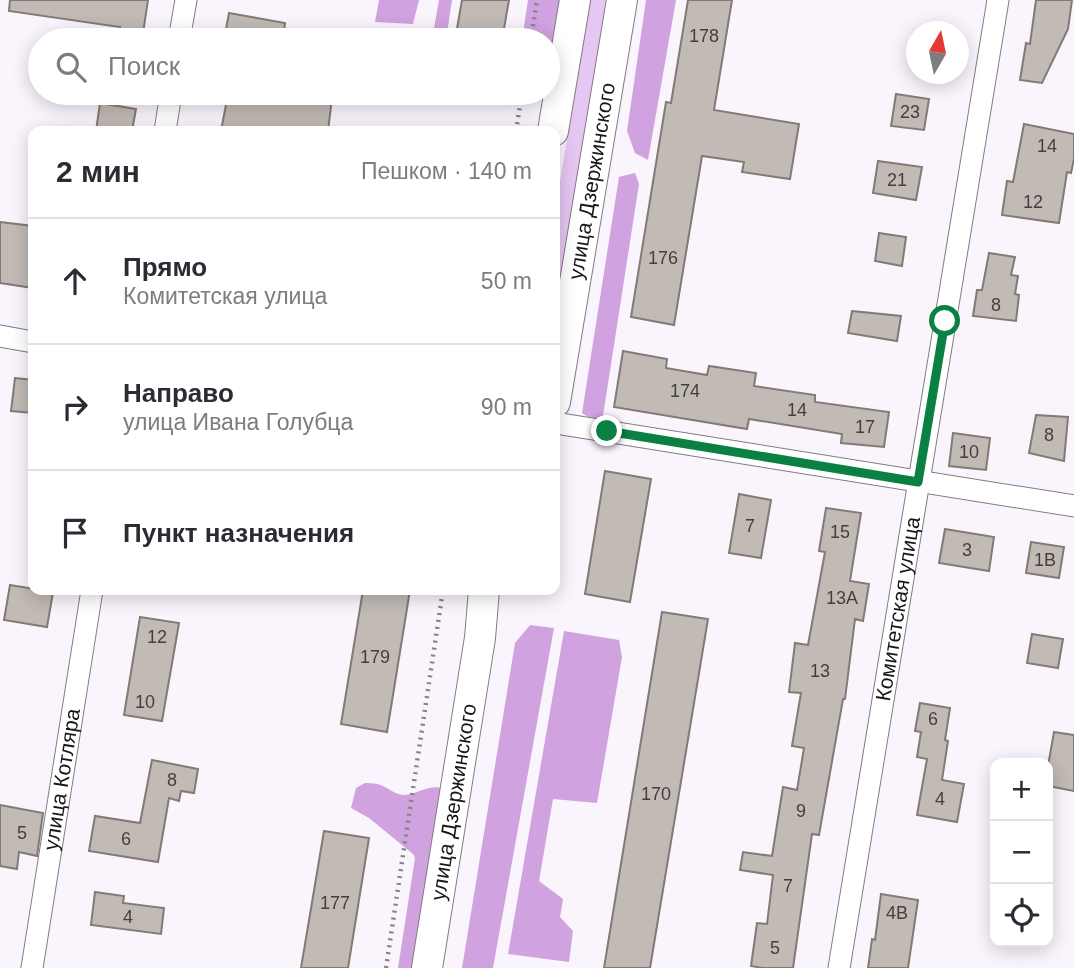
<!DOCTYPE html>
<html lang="ru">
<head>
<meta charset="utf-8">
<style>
	body { margin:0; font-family:Helvetica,sans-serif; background:#f2f2f3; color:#2b2b33 }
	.controls { position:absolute; right:21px; bottom:21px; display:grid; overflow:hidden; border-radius:14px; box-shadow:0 4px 18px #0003 }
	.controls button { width:63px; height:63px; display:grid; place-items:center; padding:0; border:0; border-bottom:2px solid #e1e1e2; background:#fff; color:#2b2b33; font:35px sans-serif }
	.compass { position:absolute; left:906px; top:21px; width:63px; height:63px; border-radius:50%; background:#fff; box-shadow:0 4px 18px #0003; rotate:9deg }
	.stop { position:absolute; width:21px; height:21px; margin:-16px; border:5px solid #0b8043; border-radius:50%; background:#fff }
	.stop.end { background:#0b8043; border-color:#fff; box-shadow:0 2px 7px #0008 }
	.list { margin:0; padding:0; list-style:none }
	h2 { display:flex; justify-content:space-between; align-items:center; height:91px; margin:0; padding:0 28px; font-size:30px }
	h2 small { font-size:23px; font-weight:400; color:#7c7c81 }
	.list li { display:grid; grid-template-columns:46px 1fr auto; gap:21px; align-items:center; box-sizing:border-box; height:126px; padding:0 28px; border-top:2px solid #e1e1e2 }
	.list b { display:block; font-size:26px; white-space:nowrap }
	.list p { margin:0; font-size:23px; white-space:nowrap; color:#7c7c81 }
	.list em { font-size:23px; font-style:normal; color:#7c7c81 }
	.icon { flex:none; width:38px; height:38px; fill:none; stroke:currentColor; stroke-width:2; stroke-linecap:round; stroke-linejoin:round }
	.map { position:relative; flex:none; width:1074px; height:968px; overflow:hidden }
	.search { position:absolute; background:#fff; box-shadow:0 4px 18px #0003; left:28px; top:28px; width:532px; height:77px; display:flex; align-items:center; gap:18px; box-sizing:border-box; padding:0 24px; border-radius:38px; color:#7c7c81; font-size:26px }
	.panel { position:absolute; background:#fff; box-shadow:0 4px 18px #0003; left:28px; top:126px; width:532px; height:469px; border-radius:14px }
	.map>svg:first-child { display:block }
	.green { fill:#e6c6f2 }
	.forest { fill:#d0a2e0 }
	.building { fill:#c2bab4; stroke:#827a74; stroke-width:2 }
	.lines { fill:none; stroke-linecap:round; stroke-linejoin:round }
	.street-casing { stroke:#817b83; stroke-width:23 }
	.secondary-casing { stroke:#817b83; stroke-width:32 }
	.path { stroke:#858186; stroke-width:4.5; stroke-dasharray:2 5; stroke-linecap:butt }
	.street { stroke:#fff; stroke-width:21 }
	.secondary { stroke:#fff; stroke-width:30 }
	.route { stroke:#0b8043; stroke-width:9 }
	.labels { text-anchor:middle; stroke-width:6; stroke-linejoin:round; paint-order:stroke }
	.number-label { font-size:18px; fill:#423f3f }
	.street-label { font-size:21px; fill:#181618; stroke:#fff }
</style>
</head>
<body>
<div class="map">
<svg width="1074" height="968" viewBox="0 0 1074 968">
	<rect width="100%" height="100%" fill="#faf4fc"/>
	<path class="green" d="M 589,0 L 606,0 L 555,311 L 555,213 Z"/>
	<path class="forest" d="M 379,0 L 419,0 L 413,24 L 375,22 Z
		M 439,0 L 452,0 L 446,40 L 432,40 Z
		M 528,0 L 562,0 L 548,76 L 548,40 L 522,40 Z
		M 646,0 L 676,0 L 648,160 L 635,153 L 627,131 Z
		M 635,173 L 639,184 L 603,416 C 594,420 590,419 582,413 L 619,177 Z
		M 530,625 L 554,628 L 493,968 L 462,968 L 515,643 Z
		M 564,631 L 619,640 L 622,657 L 597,803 L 553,799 L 539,881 L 563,899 L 560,917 L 573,931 L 569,962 L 508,954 Z
		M 365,783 C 369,783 373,783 377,784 C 387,786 394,795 404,795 C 418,794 431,783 444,789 L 417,968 L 398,968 L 415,858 L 413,854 L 369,818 L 351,808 L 356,788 Z"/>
	<path class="building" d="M 10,0 L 148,0 L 142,40 L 117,40 L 120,27 L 9,11 Z
		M 462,0 L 509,0 L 502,40 L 455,40 Z
		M 688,0 L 732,0 L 714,110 L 799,124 L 790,179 L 742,172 L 744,162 L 702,156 L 674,325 L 631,317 L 666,102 L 671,103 Z
		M 1036,0 L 1072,0 L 1068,29 L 1042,83 L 1020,80 L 1026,43 L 1030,44 Z
		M 229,13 L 285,23 L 283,40 L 224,40 Z
		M 290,93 L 332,98 L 328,131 L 221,131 L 228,94 L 289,104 Z
		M 896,94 L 929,99 L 924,130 L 891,126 Z
		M 100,103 L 136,109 L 132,131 L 96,131 Z
		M 1024,124 L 1074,134 L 1074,159 L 1071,173 L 1067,172 L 1059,223 L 1002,215 L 1007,181 L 1013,182 Z
		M 878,161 L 922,167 L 916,200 L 873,193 Z
		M 0,222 L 33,226 L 33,288 L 0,283 Z
		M 879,233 L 906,237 L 902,266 L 875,261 Z
		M 989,253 L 1015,257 L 1011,275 L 1018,276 L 1015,294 L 1019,295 L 1016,321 L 973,316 L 977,290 L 982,290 Z
		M 852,311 L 901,316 L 897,341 L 848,333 Z
		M 623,351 L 667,359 L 666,368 L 707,375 L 709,366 L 756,373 L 754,386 L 815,395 L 815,402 L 889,412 L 884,447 L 841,443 L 842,434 L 749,419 L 747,429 L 614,407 Z
		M 15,378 L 33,380 L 33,413 L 11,411 Z
		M 1036,415 L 1068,417 L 1064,461 L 1029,453 Z
		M 953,433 L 990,438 L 986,470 L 949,466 Z
		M 605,471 L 651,479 L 630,602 L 585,594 Z
		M 739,494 L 771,500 L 761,558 L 729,553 Z
		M 826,508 L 861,513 L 850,581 L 869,584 L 863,621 L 855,619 L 845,699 L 843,699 L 819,835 L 812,834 L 793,968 L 763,968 L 751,966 L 757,923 L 767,924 L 773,875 L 740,870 L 743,852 L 772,856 L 783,787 L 797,790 L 804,748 L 792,746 L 801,693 L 789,692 L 795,643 L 808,645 L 825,552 L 819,551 Z
		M 945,529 L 994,537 L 989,571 L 939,563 Z
		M 1031,542 L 1064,547 L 1059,578 L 1026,573 Z
		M 10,585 L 53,592 L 47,627 L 4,620 Z
		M 363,590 L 410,590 L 387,732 L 341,724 Z
		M 662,612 L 708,619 L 650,968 L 604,968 Z
		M 140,617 L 179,623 L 162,721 L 124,715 Z
		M 1032,634 L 1063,639 L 1058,668 L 1027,663 Z
		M 920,703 L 950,708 L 945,740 L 948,741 L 942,780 L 964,784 L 957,822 L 917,815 L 927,759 L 917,757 L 921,732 L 915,731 Z
		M 1054,732 L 1074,735 L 1074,791 L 1048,786 L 1048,766 Z
		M 152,760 L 198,769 L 194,793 L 181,791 L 179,801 L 169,798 L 158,862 L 89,851 L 95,816 L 140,823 Z
		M 0,805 L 43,813 L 37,856 L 19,852 L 17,869 L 0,866 Z
		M 324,831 L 369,838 L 348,968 L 301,968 Z
		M 95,892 L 124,896 L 123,903 L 164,908 L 161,934 L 91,925 Z
		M 881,894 L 918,900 L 908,968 L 868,968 L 872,939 L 875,940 Z"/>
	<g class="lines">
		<g class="street-casing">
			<g id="street">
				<path d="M 179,40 L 186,0"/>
				<path d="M 165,131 L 171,93"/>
				<path d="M 0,336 L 33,342"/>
				<path d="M 555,423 L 1074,506"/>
				<path id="s1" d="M 32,968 L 92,590"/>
				<path id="s2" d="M 839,968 L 998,0"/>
			</g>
		</g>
		<g class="secondary-casing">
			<g id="secondary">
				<path d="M 553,131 L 575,0"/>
				<path id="s3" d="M 555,402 L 622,0"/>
				<path id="s4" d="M 427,968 L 480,638 L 484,590"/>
			</g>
		</g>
		<path class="path" d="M 531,40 L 537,0
			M 516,131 L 522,93
			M 386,968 L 443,590"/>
		<use href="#street" class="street"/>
		<use href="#secondary" class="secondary"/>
	</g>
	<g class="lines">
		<path class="route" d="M 607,431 L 918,482 L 945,321"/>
	</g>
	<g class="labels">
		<g class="number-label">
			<text x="704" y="42">178</text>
			<text x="910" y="118">23</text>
			<text x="1047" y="152">14</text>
			<text x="897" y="186">21</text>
			<text x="1033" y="208">12</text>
			<text x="663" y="264">176</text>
			<text x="996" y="311">8</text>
			<text x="685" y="397">174</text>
			<text x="797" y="416">14</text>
			<text x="865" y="433">17</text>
			<text x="1049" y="441">8</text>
			<text x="969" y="458">10</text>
			<text x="750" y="532">7</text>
			<text x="840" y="538">15</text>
			<text x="967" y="556">3</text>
			<text x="1045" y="566">1В</text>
			<text x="842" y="604">13А</text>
			<text x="157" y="643">12</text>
			<text x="375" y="663">179</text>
			<text x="820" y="677">13</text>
			<text x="145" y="708">10</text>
			<text x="933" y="725">6</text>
			<text x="172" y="786">8</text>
			<text x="656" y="800">170</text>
			<text x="940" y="805">4</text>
			<text x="801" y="817">9</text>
			<text x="22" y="839">5</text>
			<text x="126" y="845">6</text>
			<text x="788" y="892">7</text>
			<text x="335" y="909">177</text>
			<text x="897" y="919">4В</text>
			<text x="128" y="923">4</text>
			<text x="775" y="954">5</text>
		</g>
		<g class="street-label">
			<text dy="7" stroke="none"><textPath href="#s3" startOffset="224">улица Дзержинского</textPath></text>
			<text dy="7" stroke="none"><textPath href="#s2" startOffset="364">Комитетская улица</textPath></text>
			<text dy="7" stroke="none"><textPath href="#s1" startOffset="191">улица Котляра</textPath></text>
			<text dy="7" stroke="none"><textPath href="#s4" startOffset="168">улица Дзержинского</textPath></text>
		</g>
	</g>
</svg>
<div class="controls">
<button>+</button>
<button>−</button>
<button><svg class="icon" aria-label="locate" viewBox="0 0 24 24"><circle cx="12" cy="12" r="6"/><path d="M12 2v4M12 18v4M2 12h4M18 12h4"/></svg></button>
</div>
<svg class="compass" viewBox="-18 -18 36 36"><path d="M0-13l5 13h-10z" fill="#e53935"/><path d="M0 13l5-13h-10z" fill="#7c7c81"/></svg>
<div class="stop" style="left:945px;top:321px"></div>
<div class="stop end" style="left:607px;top:431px"></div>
<div class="search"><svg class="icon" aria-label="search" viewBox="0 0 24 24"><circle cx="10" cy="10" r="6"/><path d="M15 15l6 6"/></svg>Поиск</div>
<section class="panel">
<h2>2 мин<small>Пешком · 140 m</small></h2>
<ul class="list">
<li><svg class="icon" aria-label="ahead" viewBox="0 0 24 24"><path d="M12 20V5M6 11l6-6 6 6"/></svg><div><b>Прямо</b><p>Комитетская улица</p></div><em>50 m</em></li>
<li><svg class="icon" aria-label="right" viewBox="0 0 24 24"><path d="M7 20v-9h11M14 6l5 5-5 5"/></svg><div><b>Направо</b><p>улица Ивана Голубца</p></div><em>90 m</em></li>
<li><svg class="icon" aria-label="arrive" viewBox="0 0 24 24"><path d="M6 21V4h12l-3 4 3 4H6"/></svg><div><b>Пункт назначения</b></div></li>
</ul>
</section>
</div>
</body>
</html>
